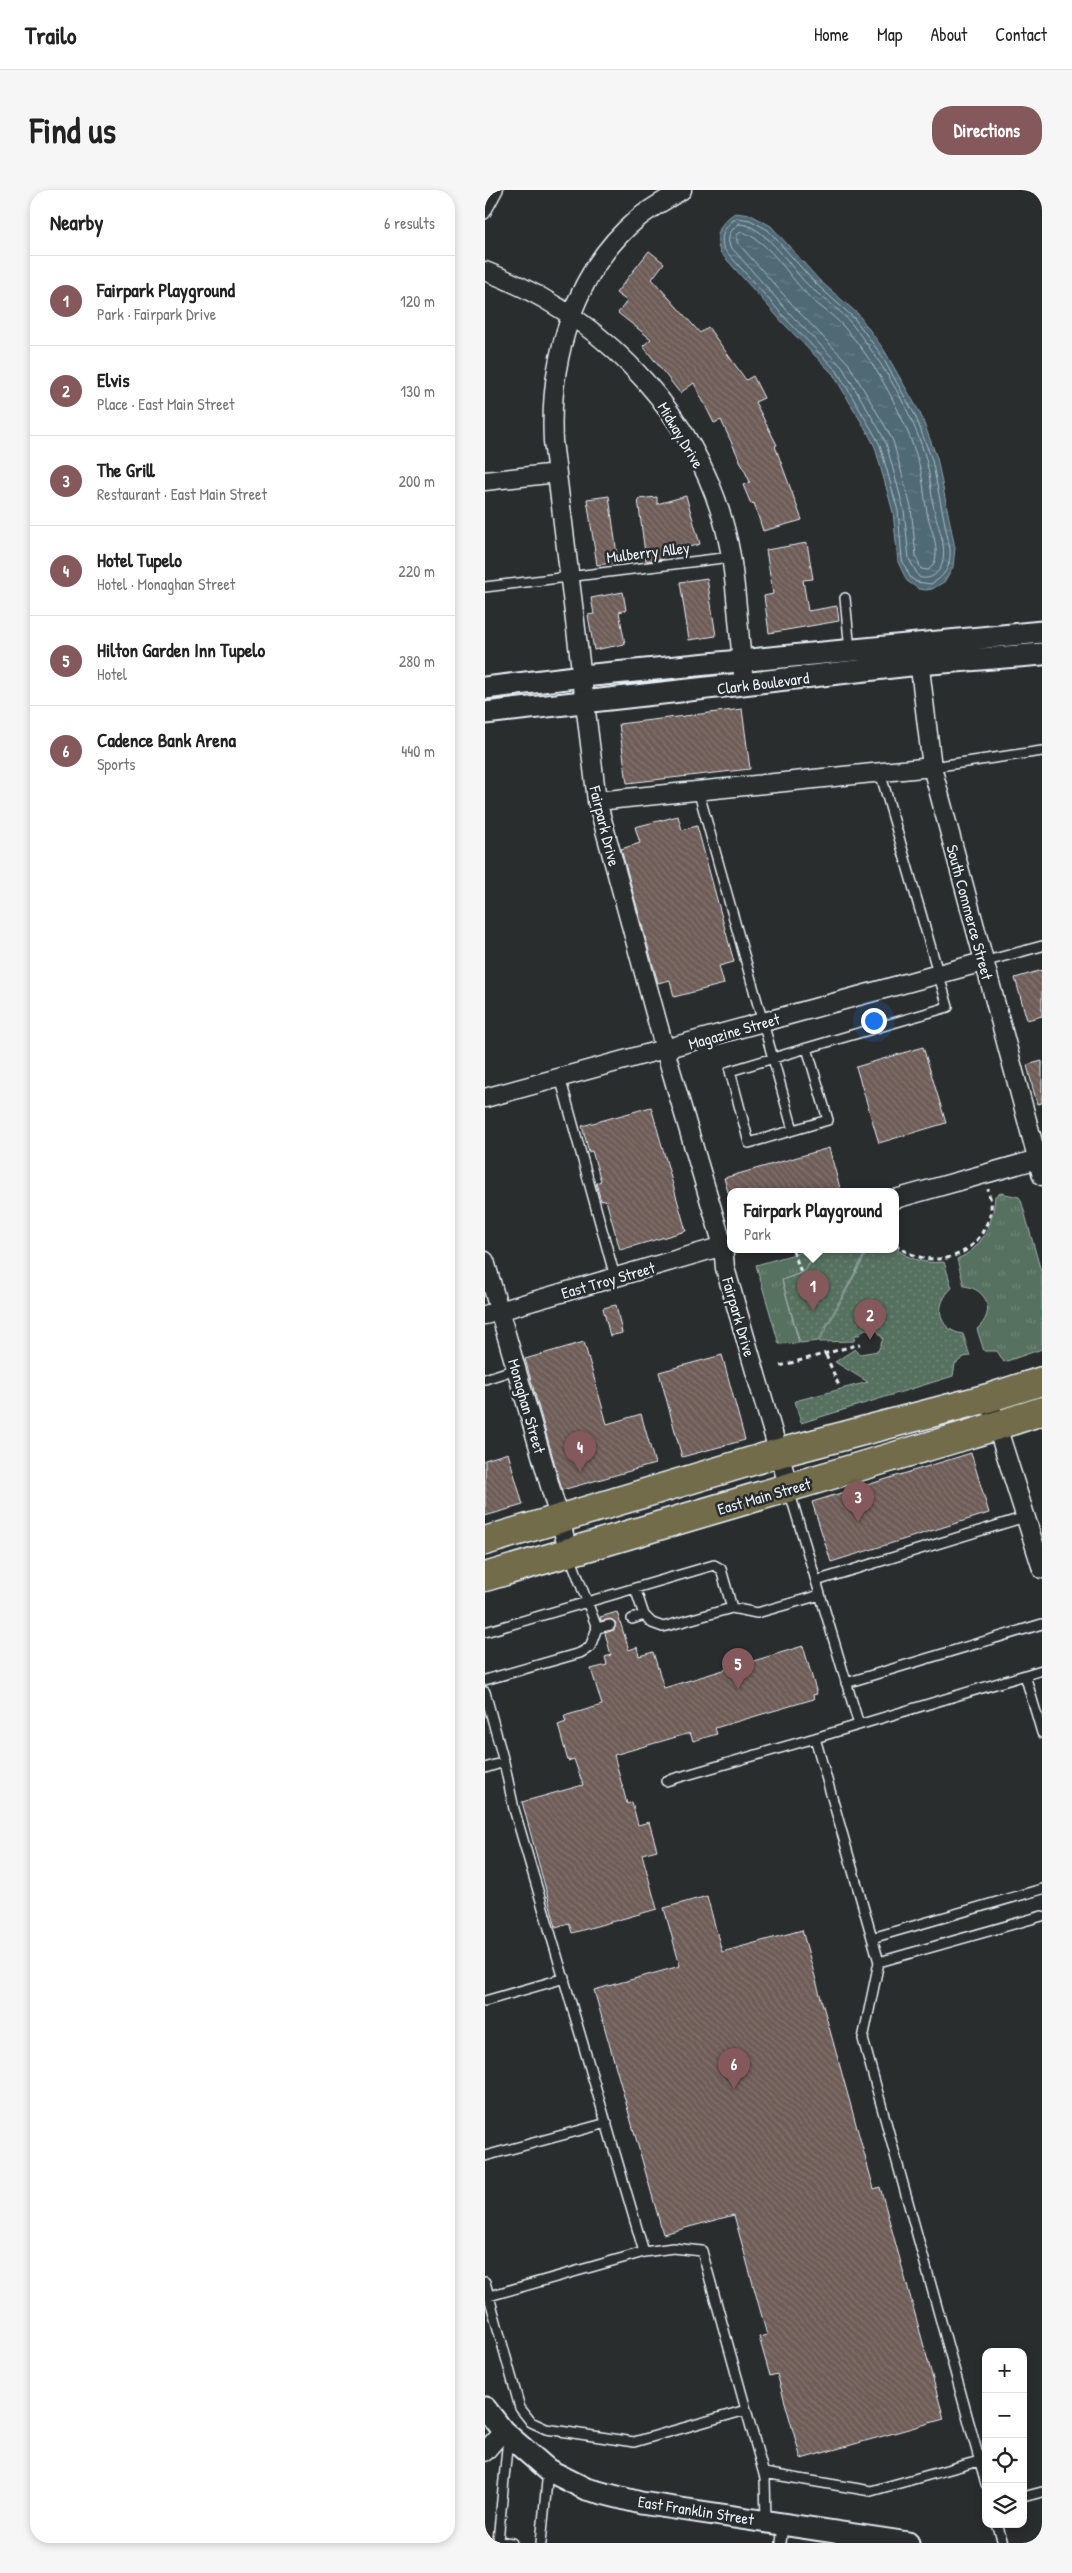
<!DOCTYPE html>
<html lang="en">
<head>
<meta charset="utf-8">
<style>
	body { margin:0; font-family:"Patrick Hand",sans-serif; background:#f6f6f6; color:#222 }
	.controls { position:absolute; right:15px; bottom:15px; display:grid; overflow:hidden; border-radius:10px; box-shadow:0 2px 8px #0003 }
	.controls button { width:45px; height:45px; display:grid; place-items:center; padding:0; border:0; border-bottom:1px solid #e0e0e0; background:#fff; color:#222; font:25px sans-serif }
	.you { position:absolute; left:388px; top:830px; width:18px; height:18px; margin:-12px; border:4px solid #fff; border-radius:50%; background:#1a73e8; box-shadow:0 0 0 8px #1a73e833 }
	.badge { display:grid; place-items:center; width:32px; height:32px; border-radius:50%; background:#85585c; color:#fff; font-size:16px; font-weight:700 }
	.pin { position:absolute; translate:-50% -41px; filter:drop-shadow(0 1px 2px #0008) }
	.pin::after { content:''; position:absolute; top:26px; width:18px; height:15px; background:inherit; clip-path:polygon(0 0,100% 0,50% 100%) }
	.popup { position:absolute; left:242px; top:998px; width:172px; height:65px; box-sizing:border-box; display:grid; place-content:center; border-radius:10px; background:#fff; filter:drop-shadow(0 1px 4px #0005); font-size:16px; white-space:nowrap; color:#767676 }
	.popup b { font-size:19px; color:#222 }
	.popup::after { content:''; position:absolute; left:50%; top:100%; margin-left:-10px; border:10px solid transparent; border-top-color:#fff }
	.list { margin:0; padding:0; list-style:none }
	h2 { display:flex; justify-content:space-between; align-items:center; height:65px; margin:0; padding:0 20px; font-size:21px }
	h2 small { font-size:16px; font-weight:400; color:#767676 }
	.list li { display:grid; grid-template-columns:32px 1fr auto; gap:15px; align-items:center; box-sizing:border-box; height:90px; padding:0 20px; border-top:1px solid #e0e0e0 }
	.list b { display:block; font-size:19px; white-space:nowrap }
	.list p { margin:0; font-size:16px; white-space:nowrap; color:#767676 }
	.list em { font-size:16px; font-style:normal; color:#767676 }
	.icon { flex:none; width:28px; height:28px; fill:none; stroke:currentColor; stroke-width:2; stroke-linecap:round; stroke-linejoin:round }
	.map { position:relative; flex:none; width:557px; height:2353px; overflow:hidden; border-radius:20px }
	header { display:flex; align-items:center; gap:30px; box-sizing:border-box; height:70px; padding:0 25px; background:#fff; border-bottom:1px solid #e0e0e0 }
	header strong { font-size:24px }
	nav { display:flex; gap:28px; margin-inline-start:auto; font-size:18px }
	.intro { display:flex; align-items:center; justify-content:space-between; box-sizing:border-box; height:120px; padding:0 30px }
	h1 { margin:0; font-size:35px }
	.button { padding:12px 22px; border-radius:20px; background:#85585c; color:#fff; font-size:18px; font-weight:700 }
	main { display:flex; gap:30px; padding:0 30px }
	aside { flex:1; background:#fff; border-radius:20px; box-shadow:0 2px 8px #0003 }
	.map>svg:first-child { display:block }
	.grass { fill:url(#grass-tufts); stroke:#a0b1ac }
	.park { fill:url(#park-dots); stroke:#a0b1ac }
	.water { fill:url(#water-ripples); stroke:#8c9fa9 }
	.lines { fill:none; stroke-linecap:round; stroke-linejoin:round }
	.shore { stroke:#abbbc3; stroke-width:1 }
	.building { fill:url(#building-back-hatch); stroke:#e8f1f8 }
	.service-casing { stroke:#e8f1f8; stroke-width:12 }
	.minor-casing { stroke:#e8f1f8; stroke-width:21 }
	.tertiary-casing { stroke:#e8f1f8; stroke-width:25 }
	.primary-casing { stroke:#e8f1f8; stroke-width:31 }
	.path { stroke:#e8f1f8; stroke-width:3; stroke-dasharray:5 4; stroke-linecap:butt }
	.service { stroke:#2a2d2e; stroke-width:9 }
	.minor { stroke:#2a2d2e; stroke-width:18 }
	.tertiary { stroke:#2a2d2e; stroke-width:21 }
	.primary { stroke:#726c4b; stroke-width:28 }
	.labels { text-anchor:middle; stroke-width:5; stroke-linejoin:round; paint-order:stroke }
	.street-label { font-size:16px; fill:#e8f1f8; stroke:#2a2d2e }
</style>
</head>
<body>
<header>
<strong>Trailo</strong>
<nav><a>Home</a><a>Map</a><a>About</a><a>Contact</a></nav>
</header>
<div class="intro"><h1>Find us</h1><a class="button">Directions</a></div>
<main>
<aside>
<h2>Nearby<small>6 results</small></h2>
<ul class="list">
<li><span class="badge">1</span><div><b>Fairpark Playground</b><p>Park · Fairpark Drive</p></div><em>120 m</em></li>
<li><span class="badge">2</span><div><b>Elvis</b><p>Place · East Main Street</p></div><em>130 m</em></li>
<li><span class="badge">3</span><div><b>The Grill</b><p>Restaurant · East Main Street</p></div><em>200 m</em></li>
<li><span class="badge">4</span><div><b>Hotel Tupelo</b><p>Hotel · Monaghan Street</p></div><em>220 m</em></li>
<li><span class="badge">5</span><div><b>Hilton Garden Inn Tupelo</b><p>Hotel</p></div><em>280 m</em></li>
<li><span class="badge">6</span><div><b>Cadence Bank Arena</b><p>Sports</p></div><em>440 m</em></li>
</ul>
</aside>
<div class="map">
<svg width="557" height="2353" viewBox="0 0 557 2353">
	<defs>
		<pattern id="grass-tufts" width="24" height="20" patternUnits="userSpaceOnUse" patternTransform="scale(1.25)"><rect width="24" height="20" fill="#577160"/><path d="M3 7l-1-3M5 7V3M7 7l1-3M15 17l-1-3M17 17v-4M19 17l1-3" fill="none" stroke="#6f8678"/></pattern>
		<pattern id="park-dots" width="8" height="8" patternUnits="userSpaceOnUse" patternTransform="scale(1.25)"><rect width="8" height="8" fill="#577160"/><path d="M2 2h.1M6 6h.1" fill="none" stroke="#6f8678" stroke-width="1.8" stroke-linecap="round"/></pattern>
		<pattern id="water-ripples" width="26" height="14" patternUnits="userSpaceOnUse" patternTransform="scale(1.25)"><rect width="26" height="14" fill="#4f6974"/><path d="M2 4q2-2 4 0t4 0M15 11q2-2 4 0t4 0" fill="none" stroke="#687f89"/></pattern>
		<pattern id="building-back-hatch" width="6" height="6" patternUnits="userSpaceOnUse" patternTransform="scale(1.25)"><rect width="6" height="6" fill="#6e5c57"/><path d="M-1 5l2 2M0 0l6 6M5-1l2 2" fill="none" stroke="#837470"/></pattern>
	</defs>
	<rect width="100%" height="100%" fill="#2a2d2e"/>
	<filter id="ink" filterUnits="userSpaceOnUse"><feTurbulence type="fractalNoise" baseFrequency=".02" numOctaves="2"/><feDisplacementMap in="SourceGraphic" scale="10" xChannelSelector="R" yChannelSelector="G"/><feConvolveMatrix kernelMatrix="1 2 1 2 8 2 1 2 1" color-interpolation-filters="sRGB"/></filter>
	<g filter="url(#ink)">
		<path class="grass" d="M 516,1003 L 534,1007 L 536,1010 L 557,1085 L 557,1159 L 519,1172 L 512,1161 L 499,1161 L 492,1139 C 511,1123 503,1099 479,1096 L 472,1069 C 499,1058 508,1032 510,1006 Z
			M 324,1060 L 334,1060 L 318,1082 L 297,1090 L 314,1153 L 294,1154 L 271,1075 Z"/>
		<path class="park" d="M 411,1058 C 424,1070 441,1074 459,1072 L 467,1098 C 449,1114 452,1140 478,1144 L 485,1166 L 479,1167 L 470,1174 L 468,1186 L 316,1233 L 310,1211 L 383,1192 L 350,1172 L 370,1159 L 375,1164 L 393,1161 L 398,1149 L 392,1140 L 380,1139 L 374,1145 L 370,1145 L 369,1151 L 334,1152 L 382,1062 L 378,1060 Z
			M 335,1060 L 375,1060 L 381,1062 L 333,1151 L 315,1153 L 297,1090 L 319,1082 Z"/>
		<path class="water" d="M 250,23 L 266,25 L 286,36 L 334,90 L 373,124 L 399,160 L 435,223 L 452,268 L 470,358 L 468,377 L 459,392 L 447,399 L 441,400 L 434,399 L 422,391 L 413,372 L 408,322 L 390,257 L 384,245 L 348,184 L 299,134 L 235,62 C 229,45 235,32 250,23 Z"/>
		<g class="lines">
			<path class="shore" d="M 252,28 L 265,30 L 283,40 L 330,93 L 369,128 L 395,163 L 430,225 L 447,270 L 465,359 C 466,375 461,386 446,394 L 431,392 L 425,387 L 417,370 L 413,321 L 395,255 L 388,242 L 352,181 L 303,131 L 239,59 C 234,46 240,35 252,28 Z
				M 254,34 C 277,33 304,74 318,90 C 333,106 353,117 366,133 C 398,173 429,224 442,273 C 445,287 446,301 448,314 C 451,333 463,356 457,374 C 454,384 444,391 434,387 L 424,369 L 419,320 L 401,253 L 394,239 L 357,177 L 307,126 L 245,56 C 241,47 246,39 254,34 Z
				M 257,42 C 282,50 300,80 317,99 C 329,114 347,123 359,137 C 391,172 421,229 434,274 C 439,291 439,309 443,327 C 447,342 459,369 443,380 L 436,379 L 431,366 L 426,317 L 408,251 L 400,236 L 363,173 L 313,121 L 252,52 L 252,45 Z"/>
		</g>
		<path class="building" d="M 164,61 L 179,73 L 167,89 L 215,143 L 223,137 L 261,190 L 268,186 L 279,208 L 270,212 L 292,255 L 290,256 L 317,330 L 278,341 L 269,313 L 266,314 L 258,295 L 265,292 L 236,230 L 229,233 L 209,193 L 195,203 L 158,156 L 166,149 L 133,123 L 142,111 L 131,103 Z
			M 124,306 L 133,372 L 112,375 L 102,309 Z
			M 201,306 L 215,354 L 178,364 L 178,369 L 161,371 L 153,309 L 172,307 L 172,314 Z
			M 322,353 L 328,389 L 318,390 L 323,421 L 352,416 L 354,431 L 284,443 L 279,406 L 288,404 L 281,360 Z
			M 222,388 L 231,446 L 204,450 L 195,392 Z
			M 138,402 L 141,420 L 134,422 L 140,454 L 109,460 L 103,425 L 109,424 L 106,408 Z
			M 257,519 L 265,579 L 142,593 L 134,534 Z
			M 193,626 L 197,640 L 212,636 L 249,772 L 234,776 L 239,794 L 189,807 L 185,790 L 173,793 L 136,659 L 155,653 L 150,637 Z
			M 557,780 L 557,826 L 542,830 L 530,788 Z
			M 438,857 L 461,933 L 394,953 L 371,877 Z
			M 557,871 L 557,913 L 552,914 L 542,875 Z
			M 166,917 L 201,1041 L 135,1060 L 121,1010 L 116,1011 L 111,993 L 116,991 L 107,961 L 104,962 L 97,936 Z
			M 344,958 L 356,1002 L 243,1002 L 239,988 Z
			M 131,1115 L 137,1143 L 125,1146 L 118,1118 Z
			M 99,1152 L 122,1234 L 156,1224 L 170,1274 L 77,1300 L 40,1169 Z
			M 237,1165 L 260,1250 L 197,1267 L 174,1182 Z
			M 23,1263 L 38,1315 L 0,1326 L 0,1270 Z
			M 486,1263 L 504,1323 L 346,1372 L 327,1312 Z
			M 132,1422 L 144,1460 L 152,1457 L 154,1466 L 168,1462 L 179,1498 L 318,1456 L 332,1504 L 328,1505 L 329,1509 L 230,1538 L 232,1544 L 208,1551 L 205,1543 L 129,1565 L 142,1614 L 147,1612 L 153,1635 L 164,1632 L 172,1660 L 157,1664 L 172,1719 L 87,1743 L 84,1733 L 71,1737 L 37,1612 L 98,1595 L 89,1569 L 83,1571 L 73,1535 L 81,1532 L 79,1526 L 117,1515 L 106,1479 L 122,1475 L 120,1467 L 126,1465 L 120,1443 L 129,1440 L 131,1433 L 126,1429 L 116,1431 L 115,1427 Z
			M 222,1706 L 237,1762 L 317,1740 L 389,1999 L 395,1997 L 459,2229 L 316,2269 L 292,2184 L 285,2186 L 274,2147 L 282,2145 L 249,2025 L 178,2044 L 109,1800 L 195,1776 L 179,1718 Z"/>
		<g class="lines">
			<g class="service-casing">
				<path id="service" d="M 0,24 L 13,0
					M 0,397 L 246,367
					M 360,408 L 365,461
					M 447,577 L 557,561
					M 213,600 L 308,940
					M 498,772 L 557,756
					M 322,858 L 245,881 L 264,953 L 343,930 L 322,858 L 463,817 L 395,582
					M 75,887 L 130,1087
					M 0,1189 L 31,1179
					M 304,1300 L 374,1535
					M 85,1366 L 112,1438
					M 331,1391 L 540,1327
					M 150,1398 L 159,1425
					M 247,1418 L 272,1423 L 335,1405
					M 0,1442 L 229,1375 L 236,1379 L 247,1418 L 178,1437 L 167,1433 L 159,1425 L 147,1429
					M 540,1485 L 557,1543
					M 0,1490 L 95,1463 L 105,1457 L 112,1438 L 125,1435
					M 361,1493 L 557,1434
					M 0,1502 L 19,1572 L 29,1619 L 159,2062
					M 0,1578 L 19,1572
					M 181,1591 L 330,1548
					M 387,1748 L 557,1699
					M 394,1772 L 557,1726
					M 0,1811 L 80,1788
					M 0,1966 L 122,1933
					M 0,2092 L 35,2218 L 46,2232 L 61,2239 L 149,2252 L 261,2220
					M 4,2106 L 159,2062 L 188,2058 L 217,2061 L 280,2288 L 281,2331
					M 23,2248 L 13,2351 L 27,2353
					M 279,2283 L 386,2301 L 494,2271
					M 501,2294 L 378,1849 L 394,1772 L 330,1548 L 557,1480
					M 538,2307 L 557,2302
					M 512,2334 L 518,2353
					M 56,2353 L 63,2281
					M 296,2353 L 298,2334"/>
			</g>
			<g class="minor-casing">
				<path id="minor" d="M 197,0 C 183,9 165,18 152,29 C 88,83 64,171 68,251 L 112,611 L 180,860 L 238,1056 L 240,1078 L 304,1298
					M 0,81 C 123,128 223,234 246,366 C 252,405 254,445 258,483
					M 0,291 L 72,283
					M 433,462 L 447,577 L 557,986
					M 112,611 L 447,577
					M 0,908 L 498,772
					M 410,1009 L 557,968
					M 0,1071 L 84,1362
					M 0,1125 L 245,1054
					M 503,1208 L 557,1379
					M 0,2262 L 18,2241"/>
			</g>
			<g class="tertiary-casing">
				<path id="tertiary" d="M 0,498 L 98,486 L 557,442
					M 0,523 L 434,474 L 557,464
					M 0,2218 L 18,2241 L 63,2280 L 101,2299 L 156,2313 L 423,2353"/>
			</g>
			<g class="primary-casing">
				<path id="primary" d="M 0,1351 L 294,1263 L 503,1208 L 557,1191
					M 0,1387 L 492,1242 L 557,1221"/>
			</g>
			<path class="path" d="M 410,1054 C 437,1077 478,1074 497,1043 C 501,1035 506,1027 506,1018 C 507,1012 504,1005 503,999
				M 308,1060 L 317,1085
				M 341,1165 L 354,1196
				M 295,1176 L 375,1154"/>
			<use href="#service" class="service"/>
			<use href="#minor" class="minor"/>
			<use href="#tertiary" class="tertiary"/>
			<use href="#primary" class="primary"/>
		</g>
	</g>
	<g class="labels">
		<g class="street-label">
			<text transform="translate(196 245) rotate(59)" y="6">Midway Drive</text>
			<text transform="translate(163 362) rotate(-7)" y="6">Mulberry Alley</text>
			<text transform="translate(278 493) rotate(-7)" y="6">Clark Boulevard</text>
			<text transform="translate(120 636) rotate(76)" y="6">Fairpark Drive</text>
			<text transform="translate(485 722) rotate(75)" y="6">South Commerce Street</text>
			<text transform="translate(249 841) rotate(-16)" y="6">Magazine Street</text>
			<text transform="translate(123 1090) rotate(-16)" y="6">East Troy Street</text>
			<text transform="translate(254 1127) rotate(74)" y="6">Fairpark Drive</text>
			<text transform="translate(42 1216) rotate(74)" y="6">Monaghan Street</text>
			<text transform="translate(279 1306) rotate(-16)" y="6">East Main Street</text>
			<text transform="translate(211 2320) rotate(9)" y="6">East Franklin Street</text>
		</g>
	</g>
</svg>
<div class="controls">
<button>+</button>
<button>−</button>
<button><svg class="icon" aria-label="locate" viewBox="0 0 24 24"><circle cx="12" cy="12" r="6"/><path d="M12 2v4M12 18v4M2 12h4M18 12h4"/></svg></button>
<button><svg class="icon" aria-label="layers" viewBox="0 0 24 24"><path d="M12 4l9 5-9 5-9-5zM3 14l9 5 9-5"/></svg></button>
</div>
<div class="you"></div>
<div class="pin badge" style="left:328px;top:1121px">1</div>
<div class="popup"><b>Fairpark Playground</b>Park</div>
<div class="pin badge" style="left:385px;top:1150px">2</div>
<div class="pin badge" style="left:373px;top:1332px">3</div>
<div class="pin badge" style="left:95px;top:1282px">4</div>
<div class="pin badge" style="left:253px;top:1499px">5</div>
<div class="pin badge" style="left:249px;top:1899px">6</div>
</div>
</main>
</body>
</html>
